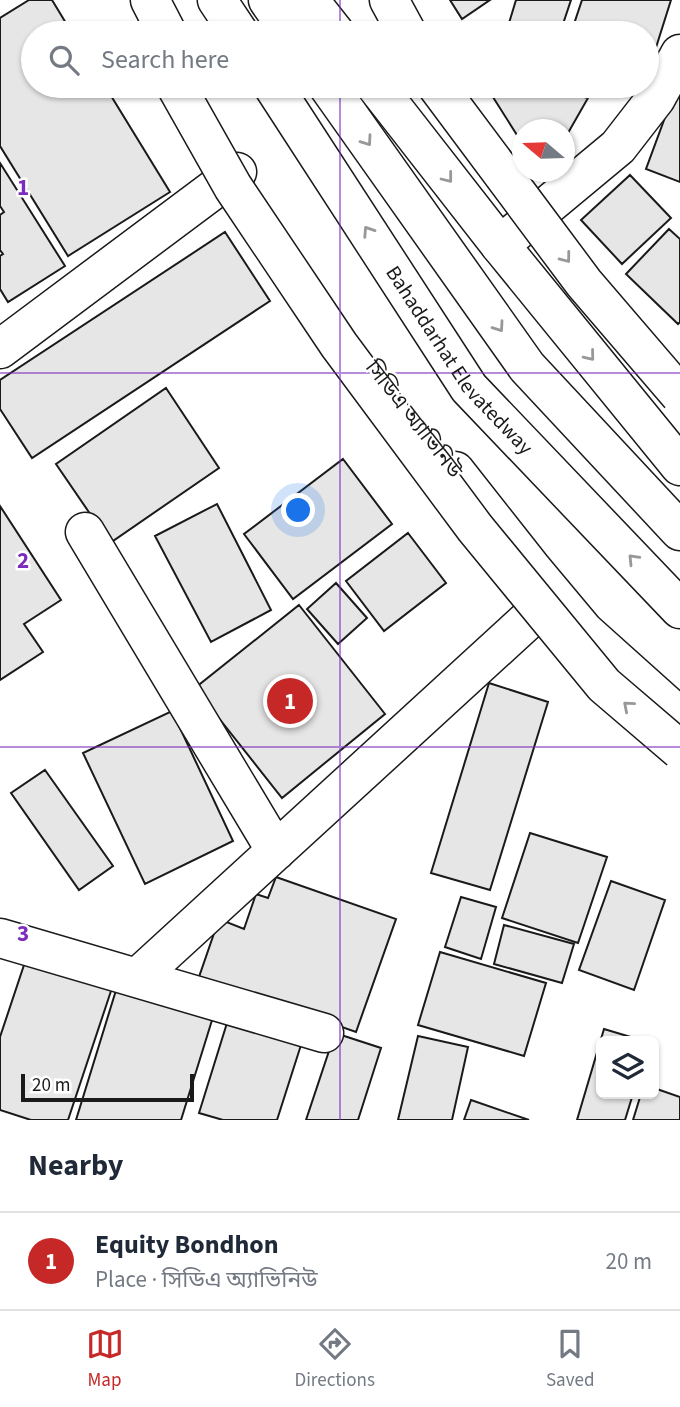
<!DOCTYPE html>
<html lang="en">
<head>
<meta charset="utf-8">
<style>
	body { margin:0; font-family:"Source Sans 3","Noto Sans Bengali",sans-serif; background:#f2f2f3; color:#1f2937 }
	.controls { position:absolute; right:21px; bottom:21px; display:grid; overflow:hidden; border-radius:10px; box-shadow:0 2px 5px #0004 }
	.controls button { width:63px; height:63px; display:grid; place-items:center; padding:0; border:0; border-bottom:2px solid #e0e1e3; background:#fff; color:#1f2937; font:35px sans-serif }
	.compass { position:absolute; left:512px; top:119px; width:63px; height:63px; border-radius:50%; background:#fff; box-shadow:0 2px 5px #0004; rotate:289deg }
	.scale { position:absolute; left:21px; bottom:18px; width:173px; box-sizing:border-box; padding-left:7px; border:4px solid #1a1a1a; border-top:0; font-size:19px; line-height:24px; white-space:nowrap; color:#1a1a1a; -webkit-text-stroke:5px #fff; paint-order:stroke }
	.you { position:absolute; left:299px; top:511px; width:24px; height:24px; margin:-18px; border:5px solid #fff; border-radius:50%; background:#1a73e8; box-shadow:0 0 0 10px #1a73e833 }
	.badge { display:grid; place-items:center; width:46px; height:46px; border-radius:50%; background:#c62828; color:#fff; font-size:23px; font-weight:700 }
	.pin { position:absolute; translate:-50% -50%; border:4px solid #fff; box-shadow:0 2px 7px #0006 }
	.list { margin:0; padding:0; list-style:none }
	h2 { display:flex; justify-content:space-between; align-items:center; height:91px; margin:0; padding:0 28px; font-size:30px }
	h2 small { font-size:23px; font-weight:400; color:#747a83 }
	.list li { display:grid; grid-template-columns:46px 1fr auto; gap:21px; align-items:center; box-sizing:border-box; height:98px; padding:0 28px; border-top:2px solid #e0e1e3 }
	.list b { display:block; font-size:26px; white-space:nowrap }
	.list p { margin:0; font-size:23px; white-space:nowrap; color:#747a83 }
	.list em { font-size:23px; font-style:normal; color:#747a83 }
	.icon { flex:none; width:38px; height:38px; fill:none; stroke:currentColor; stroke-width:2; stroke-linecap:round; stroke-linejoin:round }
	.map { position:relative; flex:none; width:680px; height:1120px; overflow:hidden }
	.search { position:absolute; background:#fff; box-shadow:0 2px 5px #0004; left:21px; right:21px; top:21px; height:77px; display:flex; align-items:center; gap:18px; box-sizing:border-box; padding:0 24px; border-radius:38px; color:#747a83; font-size:26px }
	.sheet { height:189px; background:#fff }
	nav { display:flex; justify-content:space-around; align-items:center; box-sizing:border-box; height:98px; border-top:2px solid #e0e1e3; background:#fff; font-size:19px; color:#747a83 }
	nav a { display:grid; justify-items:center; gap:4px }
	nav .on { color:#c62828 }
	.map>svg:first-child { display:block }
	.building { fill:#e6e6e6; stroke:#1a1a1a; stroke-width:2 }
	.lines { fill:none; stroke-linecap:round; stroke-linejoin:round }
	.minor-casing { stroke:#1a1a1a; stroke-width:41 }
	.primary-casing { stroke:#1a1a1a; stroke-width:41 }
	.trunk-casing { stroke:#1a1a1a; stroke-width:41 }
	.minor { stroke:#fff; stroke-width:38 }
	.primary { stroke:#fff; stroke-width:38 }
	.trunk { stroke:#fff; stroke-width:38 }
	.primary-bridge-casing { stroke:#1a1a1a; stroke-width:41; stroke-linecap:butt }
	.primary-bridge { stroke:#fff; stroke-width:38 }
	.oneway { stroke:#989898 }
	.grid { fill:none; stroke:#7b2cbf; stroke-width:2; stroke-opacity:0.55 }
	.labels { text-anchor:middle; stroke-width:5; stroke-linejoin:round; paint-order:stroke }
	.street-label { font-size:21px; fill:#1a1a1a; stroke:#fff }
	.grid-label { font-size:23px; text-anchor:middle; font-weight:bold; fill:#7b2cbf; stroke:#fff; stroke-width:5; stroke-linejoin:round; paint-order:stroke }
</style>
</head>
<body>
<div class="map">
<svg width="680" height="1120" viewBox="0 0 680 1120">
	<rect width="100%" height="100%" fill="#fff"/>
	<path class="building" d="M 29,0 L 52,0 L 72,33 L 33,33 L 33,86 L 105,86 L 170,192 L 68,256 L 0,146 L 0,18 Z
		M 450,0 L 490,0 L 462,19 Z
		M 516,0 L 571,0 L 560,33 L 506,33 Z
		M 582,0 L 671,0 L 647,76 L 647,33 L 571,33 Z
		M 677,85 L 680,86 L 680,182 L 646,169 Z
		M 486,86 L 542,86 L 588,98 L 564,140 L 564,130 L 522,130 L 522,143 Z
		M 0,163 L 65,266 L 8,302 L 0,289 L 0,256 L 3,254 L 0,250 L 0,215 L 4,212 L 0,206 Z
		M 630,175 L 671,218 L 622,264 L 581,220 Z
		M 669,229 L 680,239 L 680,322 L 678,324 L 626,274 Z
		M 225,232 L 270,301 L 32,458 L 0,409 L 0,380 Z
		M 166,388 L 219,468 L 110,543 L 56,464 Z
		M 343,459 L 392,524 L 293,599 L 244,534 Z
		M 217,504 L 271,610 L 211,642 L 155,536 Z
		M 0,506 L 61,600 L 24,624 L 43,652 L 0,680 Z
		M 408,533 L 446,583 L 384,631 L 346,581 Z
		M 336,583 L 367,618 L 338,644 L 307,609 Z
		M 299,605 L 385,714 L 282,798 L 195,688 Z
		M 489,683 L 548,702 L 490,890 L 431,873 Z
		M 172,711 L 233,841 L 145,884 L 83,753 Z
		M 45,770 L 113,866 L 79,890 L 11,793 Z
		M 530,833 L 607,857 L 578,943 L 502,918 Z
		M 276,877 L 396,919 L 356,1032 L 199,977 L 219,919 L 244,929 L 256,894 L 268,898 Z
		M 611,881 L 665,900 L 634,990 L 579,970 Z
		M 461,897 L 496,907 L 481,959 L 445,947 Z
		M 504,925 L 574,944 L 562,983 L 494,964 Z
		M 440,952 L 546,983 L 524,1056 L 418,1025 Z
		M 26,959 L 112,988 L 68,1120 L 31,1120 L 0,1110 L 0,1037 Z
		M 117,987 L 213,1017 L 181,1120 L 76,1120 Z
		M 227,1023 L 301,1045 L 277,1120 L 223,1120 L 199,1113 Z
		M 604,1029 L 644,1041 L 601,1041 L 601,1094 L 633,1094 L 625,1120 L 577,1120 Z
		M 335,1033 L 381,1048 L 358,1120 L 306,1120 Z
		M 418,1036 L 468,1047 L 452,1120 L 398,1120 Z
		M 654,1088 L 680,1097 L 680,1120 L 633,1120 L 641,1094 L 654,1094 Z
		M 471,1100 L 529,1120 L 464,1120 Z"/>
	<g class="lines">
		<g class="minor-casing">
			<path id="minor" d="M 500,245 L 618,147 L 656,98 L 680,54
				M 0,349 L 237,172
				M 85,532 L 276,851
				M 0,938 L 324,1033
				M 137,978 L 554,596"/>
		</g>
		<g class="primary-casing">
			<path id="primary" d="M 389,0 L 407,33"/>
		</g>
		<g class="trunk-casing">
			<g id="trunk">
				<path d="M 150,0 L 167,33"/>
				<path d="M 217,0 L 239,33"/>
				<path d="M 268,0 L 291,33"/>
				<path d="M 309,0 L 335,33"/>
				<path id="s1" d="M 273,86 L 469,388 L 680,609"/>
				<path d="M 328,86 L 527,367 L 680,531"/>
				<path d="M 376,86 L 500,245 L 680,466"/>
				<path d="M 455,471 L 533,570 L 584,631 L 680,717"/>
			</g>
		</g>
		<use href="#minor" class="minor"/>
		<use href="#primary" class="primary"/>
		<use href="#trunk" class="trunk"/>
		<g class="primary-bridge-casing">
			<path id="primary-bridge" d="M 176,86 L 233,187 L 339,345 L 475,528 L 604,685 L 680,750
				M 437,86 L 584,283 L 680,395"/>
		</g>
		<use href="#primary-bridge" class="primary-bridge"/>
	</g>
	<defs><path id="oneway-chevron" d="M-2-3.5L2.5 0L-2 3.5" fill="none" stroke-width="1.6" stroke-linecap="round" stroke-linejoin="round" transform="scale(1.75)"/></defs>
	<g class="oneway">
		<use href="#oneway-chevron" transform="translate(367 141) rotate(55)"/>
		<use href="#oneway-chevron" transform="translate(448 178) rotate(52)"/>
		<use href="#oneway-chevron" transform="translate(368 231) rotate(-123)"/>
		<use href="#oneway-chevron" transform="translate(566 258) rotate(53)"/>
		<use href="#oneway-chevron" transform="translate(499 327) rotate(55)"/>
		<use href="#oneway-chevron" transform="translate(590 356) rotate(51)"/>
		<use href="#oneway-chevron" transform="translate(633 559) rotate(-134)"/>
		<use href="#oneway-chevron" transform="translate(628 706) rotate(-139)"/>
	</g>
	<path class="grid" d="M 340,0 L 340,33M 340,86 L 340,1120M 0,373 L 680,373M 0,747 L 680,747"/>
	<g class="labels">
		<g class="street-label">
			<text dy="7" stroke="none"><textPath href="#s1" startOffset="332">Bahaddarhat Elevatedway</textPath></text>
			<text transform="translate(414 419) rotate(52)" y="7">সিডিএ অ্যাভিনিউ</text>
		</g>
	</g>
	<g class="grid-label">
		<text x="23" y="195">1</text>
		<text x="23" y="568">2</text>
		<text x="23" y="941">3</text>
	</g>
</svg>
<div class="controls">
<button><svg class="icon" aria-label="layers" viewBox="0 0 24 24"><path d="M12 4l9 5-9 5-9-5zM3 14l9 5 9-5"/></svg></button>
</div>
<svg class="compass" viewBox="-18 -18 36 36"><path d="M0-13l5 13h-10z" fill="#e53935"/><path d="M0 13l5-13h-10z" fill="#747a83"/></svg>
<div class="scale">20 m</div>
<div class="you"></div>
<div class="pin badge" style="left:290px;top:701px">1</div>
<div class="search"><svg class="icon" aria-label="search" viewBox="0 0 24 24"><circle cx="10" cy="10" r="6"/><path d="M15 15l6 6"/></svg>Search here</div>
</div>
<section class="sheet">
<h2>Nearby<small></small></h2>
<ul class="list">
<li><span class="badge">1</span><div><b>Equity Bondhon</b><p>Place · সিডিএ অ্যাভিনিউ</p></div><em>20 m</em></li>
</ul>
</section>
<nav>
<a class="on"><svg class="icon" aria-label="map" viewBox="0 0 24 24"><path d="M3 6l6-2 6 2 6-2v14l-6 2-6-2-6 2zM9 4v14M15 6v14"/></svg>Map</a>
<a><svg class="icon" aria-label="directions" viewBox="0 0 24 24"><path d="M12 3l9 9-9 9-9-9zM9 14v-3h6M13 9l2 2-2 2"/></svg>Directions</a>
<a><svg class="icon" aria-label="saved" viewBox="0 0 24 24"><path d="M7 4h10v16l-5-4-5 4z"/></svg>Saved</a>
</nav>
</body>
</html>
